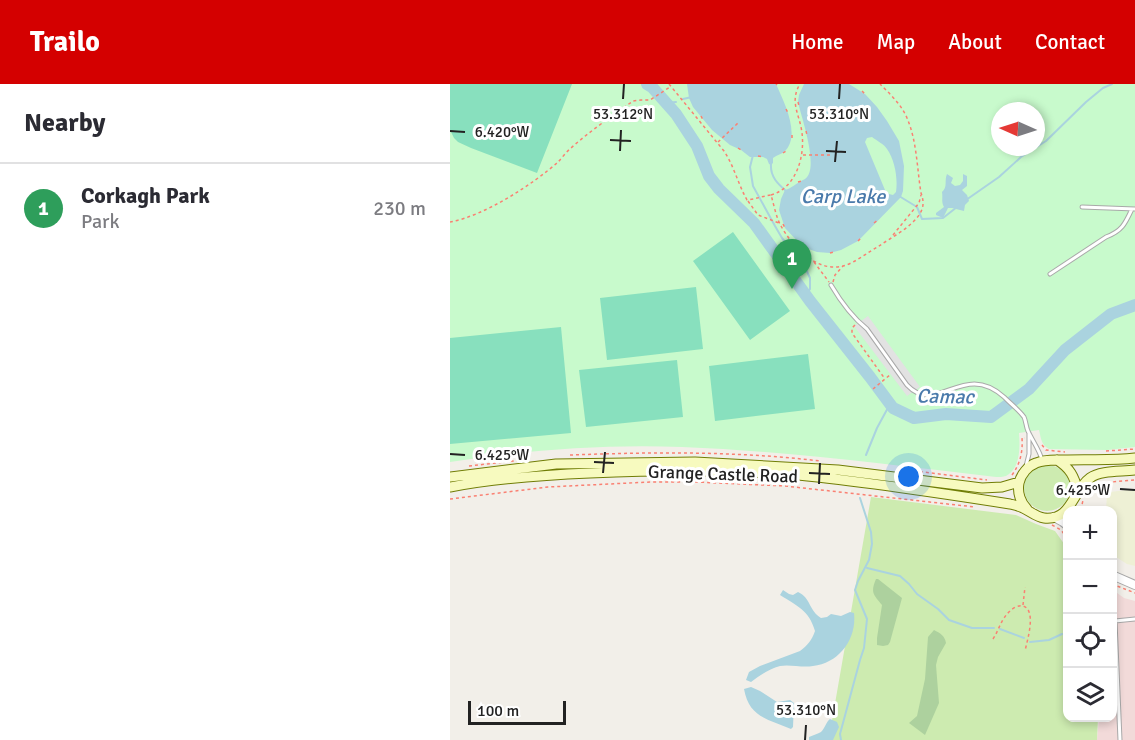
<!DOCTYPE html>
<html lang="en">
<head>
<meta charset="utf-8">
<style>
	body { margin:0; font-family:Signika,sans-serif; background:#f2f2f3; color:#2b2b33 }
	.controls { position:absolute; right:18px; bottom:18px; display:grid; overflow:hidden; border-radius:12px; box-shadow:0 3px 9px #0003 }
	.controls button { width:54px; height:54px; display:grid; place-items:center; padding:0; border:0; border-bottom:2px solid #e1e1e2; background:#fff; color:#2b2b33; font:30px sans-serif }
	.compass { position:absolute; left:541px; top:18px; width:54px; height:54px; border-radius:50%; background:#fff; box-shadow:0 3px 9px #0003; rotate:273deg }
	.scale { position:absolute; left:18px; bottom:15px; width:98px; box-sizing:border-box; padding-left:6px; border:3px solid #222; border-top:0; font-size:16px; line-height:21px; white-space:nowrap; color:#222; -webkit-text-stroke:4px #fff; paint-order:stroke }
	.you { position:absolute; left:459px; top:393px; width:21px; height:21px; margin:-15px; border:4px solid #fff; border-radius:50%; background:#1a73e8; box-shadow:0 0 0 9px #1a73e833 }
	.badge { display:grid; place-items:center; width:39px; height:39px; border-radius:50%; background:#d40000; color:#fff; font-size:20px; font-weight:700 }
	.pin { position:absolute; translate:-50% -50px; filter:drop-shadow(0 2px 3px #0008) }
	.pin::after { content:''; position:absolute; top:32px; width:21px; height:18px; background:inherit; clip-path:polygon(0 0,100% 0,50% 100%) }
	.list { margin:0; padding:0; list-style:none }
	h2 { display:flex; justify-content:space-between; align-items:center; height:78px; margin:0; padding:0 24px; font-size:26px }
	h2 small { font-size:20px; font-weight:400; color:#7c7c81 }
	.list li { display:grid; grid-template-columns:39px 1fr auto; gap:18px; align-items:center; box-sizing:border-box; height:90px; padding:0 24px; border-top:2px solid #e1e1e2 }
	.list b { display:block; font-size:22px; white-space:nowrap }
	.list p { margin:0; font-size:20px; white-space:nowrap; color:#7c7c81 }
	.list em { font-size:20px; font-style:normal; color:#7c7c81 }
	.icon { flex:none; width:33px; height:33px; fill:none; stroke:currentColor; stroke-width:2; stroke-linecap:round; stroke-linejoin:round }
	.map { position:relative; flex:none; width:685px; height:656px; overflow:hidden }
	header { display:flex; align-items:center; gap:36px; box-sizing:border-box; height:84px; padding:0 30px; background:#d40000; color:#fff }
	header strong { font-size:28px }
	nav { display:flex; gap:33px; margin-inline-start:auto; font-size:21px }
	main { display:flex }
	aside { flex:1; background:#fff }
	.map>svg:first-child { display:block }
	.commercial { fill:#f2dad9 }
	.farmland { fill:#eef0d5 }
	.grass { fill:#cdebb0 }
	.forest { fill:#add19e }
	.park { fill:#c8facc; fill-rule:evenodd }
	.pitch { fill:#88e0be }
	.parking { fill:#e2e2e2 }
	.water { fill:#aad3df; fill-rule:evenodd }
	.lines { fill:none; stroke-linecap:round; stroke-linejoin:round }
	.stream { stroke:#aad3df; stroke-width:2 }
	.river { stroke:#aad3df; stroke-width:12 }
	.service-casing { stroke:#a9a9a9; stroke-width:5 }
	.tertiary-casing { stroke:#a9a9a9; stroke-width:10 }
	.secondary-casing { stroke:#707d05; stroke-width:11 }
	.path { stroke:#fa8072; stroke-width:1.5; stroke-dasharray:3 3; stroke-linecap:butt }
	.service { stroke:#fff; stroke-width:3 }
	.tertiary { stroke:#fff; stroke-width:8 }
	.secondary { stroke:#f7fabf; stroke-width:9 }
	.ticks { fill:none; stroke:#222; stroke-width:2 }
	.labels { text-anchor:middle; stroke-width:6; stroke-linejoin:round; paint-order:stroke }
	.street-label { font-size:18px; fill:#222; stroke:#fff }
	.water-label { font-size:20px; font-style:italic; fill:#4a7aab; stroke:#fff }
	.ticks-label { font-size:15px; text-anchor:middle; fill:#222; stroke:#fff; stroke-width:6; stroke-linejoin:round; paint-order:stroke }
</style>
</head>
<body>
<header>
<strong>Trailo</strong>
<nav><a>Home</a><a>Map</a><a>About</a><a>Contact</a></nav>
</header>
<main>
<aside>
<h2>Nearby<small></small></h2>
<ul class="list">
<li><span class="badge" style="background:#2e9e5b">1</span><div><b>Corkagh Park</b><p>Park</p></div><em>230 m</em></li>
</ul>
</aside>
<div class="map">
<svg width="685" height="656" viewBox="0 0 685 656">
	<rect width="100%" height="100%" fill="#f2efe9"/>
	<path class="commercial" d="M 663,506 L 674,514 L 685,517 L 685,656 L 647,656 L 649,634 L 662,634 Z"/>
	<path class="farmland" d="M 685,405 L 685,482 L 677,480 L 663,471 L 662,426 L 656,426 L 657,411 L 660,408 Z"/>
	<path class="grass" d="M574 404a23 23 0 1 1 46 0a23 23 0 1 1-46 0Z
		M 421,413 L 566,431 L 586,440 L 605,447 L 617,464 L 618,634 L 648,634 L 647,656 L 377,656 L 379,654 Z"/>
	<path class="forest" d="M 426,495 L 428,495 L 452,514 L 440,558 L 438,561 L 433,562 L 427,561 L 427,554 L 432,521 C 424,511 420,509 426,495 Z
		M 484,546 C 490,549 495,552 496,559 L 488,573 L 486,581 L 489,619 L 475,651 L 459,639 L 467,632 L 475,595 L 478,553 Z"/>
	<path class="park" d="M 0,0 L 685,0 L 685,363 L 657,366 L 599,365 C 591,361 591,354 589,346 L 569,349 C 570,362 571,384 556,392 C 553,393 549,393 546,393 C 441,381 337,367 232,363 C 155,360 76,366 0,378 ZM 550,27 L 586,27 L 586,63 L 550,63 Z"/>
	<path class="pitch" d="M 0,0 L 122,0 L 87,89 L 21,64 L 8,58 L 4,54 L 0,46 Z
		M 283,148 L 340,227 L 300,256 L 243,177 Z
		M 246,203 L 253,265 L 157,276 L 150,214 Z
		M 111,243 L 121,349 L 0,360 L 0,254 Z
		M 358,270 L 365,325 L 265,337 L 259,282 Z
		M 227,276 L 233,333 L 136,343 L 129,286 Z"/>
	<path class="parking" d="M 418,232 L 470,303 L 457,312 L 404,242 Z"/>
	<path class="water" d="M 237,0 L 326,0 C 334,18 351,51 335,67 C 332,70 327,71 323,74 L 323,79 L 321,81 L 319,80 L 317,75 L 313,73 L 300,73 L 291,66 L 280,61 L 262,46 L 243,23 L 239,14 Z
		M 354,0 L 399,0 L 415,10 L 427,23 L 437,37 L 449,57 L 454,82 L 453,107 L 451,113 L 408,157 L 391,166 L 380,169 L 367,168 L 353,163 L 335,144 L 329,126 L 331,115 L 335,106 C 342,104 345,100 351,97 C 352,96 354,96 355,95 C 370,85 351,32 348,18 L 349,11 ZM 422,53 C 427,57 434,60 437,65 C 445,76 448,95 446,108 L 443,111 L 439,110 L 435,106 L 415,58 L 417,54 Z
		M 497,90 L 503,94 L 501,99 L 505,102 L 510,101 L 513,97 L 513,90 L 517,92 L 517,102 L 512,106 L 517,111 L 519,117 L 515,121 L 514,127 L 502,124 L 498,124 L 493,134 L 486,131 L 486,129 L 494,123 C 491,118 493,114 492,108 C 498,103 494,97 497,90 Z
		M 333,506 L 339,510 L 343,511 L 348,508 C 361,514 359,527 371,534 L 377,533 L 381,530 L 391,532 L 400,528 L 404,529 C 407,555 389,579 363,582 C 352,584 340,580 330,582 C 319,585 310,591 301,598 L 296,596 L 299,588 L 310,582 L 350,567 C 357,562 362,556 365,547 C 359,526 347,522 330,511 Z
		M 301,603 L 310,607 L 327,618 L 340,616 L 344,619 L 343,643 L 341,645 C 317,635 299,633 294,605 Z
		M 380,635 L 387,638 L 389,643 L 383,656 L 359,656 L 359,653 C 363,651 368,650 371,648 C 375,644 376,638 380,635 Z"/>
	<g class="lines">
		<path class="stream" d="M 202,3 L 203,0
			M 233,15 L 242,13
			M 216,19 L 226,18
			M 303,71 L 300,83 L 303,102 L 325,142 L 332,154 L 354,181 L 360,194 L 360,205 L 356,211
			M 321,80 C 320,93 328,100 337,108
			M 449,112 L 467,123 L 472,135 L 493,134 L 507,123
			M 516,116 L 549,93 L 571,73 L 596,57 L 636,18 L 653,4 L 662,0
			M 416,371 L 427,344 L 440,320
			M 417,484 L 450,492 L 459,500 L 467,510 L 488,525 L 499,536 L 522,544 L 544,544
			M 550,545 L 574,554
			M 580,558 L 599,556 L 612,550
			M 391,656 L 390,650 L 410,576 L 414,564 L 417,535 L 405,506 L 408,497 L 419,476 L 422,460 L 421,448 L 410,414"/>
		<path class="river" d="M 197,0 L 202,3 L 226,30 L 247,62 L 259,92 L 269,105 L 304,139 L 360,217 L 420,293 L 443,324 L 464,334 L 496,330 L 541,333 L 579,305 L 615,266 L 661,230 L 685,221"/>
		<g class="service-casing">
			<path id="service" d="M 632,123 L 685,125
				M 600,190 L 656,153 C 672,147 675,140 682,125
				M 381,201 C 391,218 402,233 417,245 L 457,301 C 487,333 513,276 554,313 C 560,319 569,326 574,333 C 576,337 576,343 578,347 C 582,356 590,367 592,376
				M 576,382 L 579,370 L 579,350
				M 670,656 L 665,537 L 685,535"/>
		</g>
		<g class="tertiary-casing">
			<path id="tertiary" d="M 604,433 L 613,438 L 618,442
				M 662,491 L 685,501"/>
		</g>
		<g class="secondary-casing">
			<path id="secondary" d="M 607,376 C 620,384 624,392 628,407
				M 0,393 L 106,380 L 245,378 L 388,386 L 532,404 L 552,403 L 569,398
				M 0,403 C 46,394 93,391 140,389 C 209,386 279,385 348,391 C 419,398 490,409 560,420 C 564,421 569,422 573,424 C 580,427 586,433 594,434 C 622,437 622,407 640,394 C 651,386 671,388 685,386
				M 577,425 C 571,419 567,409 569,399 C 571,390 578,382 586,379 C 595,375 605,376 614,376 C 638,375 661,377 685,374"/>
		</g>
		<path class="path" d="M 219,0 L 274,67 C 284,82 288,100 297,116 C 306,115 313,112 321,111 C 324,121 326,133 331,142 C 342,162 367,189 393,182 C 405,179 418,168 429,162 C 442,153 460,144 469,131 C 474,124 474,117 471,109 C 467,85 467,57 457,34 C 451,20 440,10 430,0
			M 326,0 L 327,1
			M 412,7 L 415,10
			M 348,18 L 349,22
			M 336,25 L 338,29
			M 251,32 L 253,36
			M 356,47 L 357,51
			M 342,51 L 342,55
			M 268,58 L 289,38
			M 288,64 L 291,66
			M 333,69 L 336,67
			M 353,71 L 383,71
			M 308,72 L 313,73
			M 348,98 L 352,97
			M 321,111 C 346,104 355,73 352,49 C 350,31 339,18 350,0
			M 298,117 L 308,131 L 329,139
			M 0,138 C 34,132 82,101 108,78 C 112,74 116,68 121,64 C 140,47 162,32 183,17 L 191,16 L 200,16 L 220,3
			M 424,139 L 428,136
			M 333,140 L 335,144
			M 443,151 L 469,119 L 471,111
			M 408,157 L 411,154
			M 353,163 L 356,165
			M 380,169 L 384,168
			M 364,178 L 379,198
			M 383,198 L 385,191 L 393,182
			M 405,241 L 402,244 L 402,249 L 435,295
			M 423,305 L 441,290
			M 592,361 L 596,366 L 615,368
			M 656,367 L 685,365
			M 120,371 C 204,368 286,367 370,377
			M 19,382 L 73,376
			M 458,386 L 537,396
			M 562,391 C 570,380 573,368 572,354 L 575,354
			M 641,405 L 650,399 L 685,396
			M 0,415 L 98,403 L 200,398 L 246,398 L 335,402 L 525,423
			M 631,426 L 633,416
			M 602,441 L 611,446 L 618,455
			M 662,500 L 685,509
			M 573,521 L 575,503
			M 543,555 C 549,546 551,535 560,527 C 563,524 568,521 573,522 C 587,526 577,557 575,567"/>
		<use href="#service" class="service"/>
		<use href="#tertiary" class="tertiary"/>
		<use href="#secondary" class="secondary"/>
	</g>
	<path class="ticks" d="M 173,15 L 174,0M 389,15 L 390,0M 0,47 L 15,48M 160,56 L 181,57M 170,67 L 171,46M 376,67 L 396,68M 385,78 L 387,57M 0,370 L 15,371M 144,378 L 164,379M 153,389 L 155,368M 359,389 L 380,390M 369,400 L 370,379M 670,405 L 685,406M 355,656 L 356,641"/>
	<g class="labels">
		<g class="street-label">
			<text transform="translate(273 390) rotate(2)" y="6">Grange Castle Road</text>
		</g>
		<g class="water-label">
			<text x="393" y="119">Carp Lake</text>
			<text transform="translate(495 312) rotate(1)" y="7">Camac</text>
		</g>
	</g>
	<g class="ticks-label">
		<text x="173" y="35">53.312°N</text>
		<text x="389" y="35">53.310°N</text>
		<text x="52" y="53">6.420°W</text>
		<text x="52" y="376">6.425°W</text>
		<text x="633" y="411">6.425°W</text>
		<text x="356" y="631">53.310°N</text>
	</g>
</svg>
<div class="controls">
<button>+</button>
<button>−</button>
<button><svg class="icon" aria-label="locate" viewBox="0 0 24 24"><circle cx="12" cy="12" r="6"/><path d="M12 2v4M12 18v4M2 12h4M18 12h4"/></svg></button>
<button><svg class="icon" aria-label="layers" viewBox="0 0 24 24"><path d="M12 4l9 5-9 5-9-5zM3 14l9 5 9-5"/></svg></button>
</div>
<svg class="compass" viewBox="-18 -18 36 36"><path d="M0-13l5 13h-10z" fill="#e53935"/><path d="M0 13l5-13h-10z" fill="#7c7c81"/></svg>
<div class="scale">100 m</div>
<div class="you"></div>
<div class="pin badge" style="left:342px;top:205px;background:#2e9e5b">1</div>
</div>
</main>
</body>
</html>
